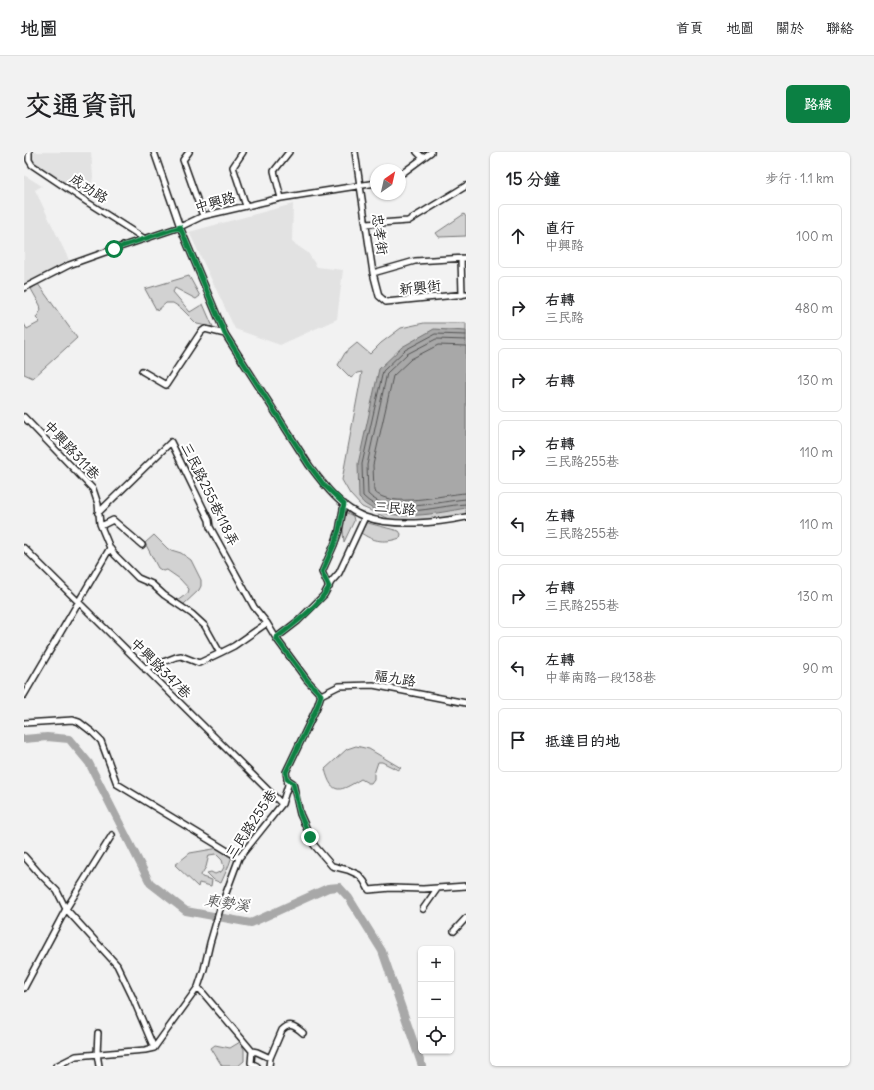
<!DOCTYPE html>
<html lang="zh-TW">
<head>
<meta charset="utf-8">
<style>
	body { margin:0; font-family:Delius,"LXGW WenKai TC",sans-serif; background:#f2f2f2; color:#202124 }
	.controls { position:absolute; right:12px; bottom:12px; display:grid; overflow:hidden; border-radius:6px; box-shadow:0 1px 3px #0004 }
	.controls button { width:36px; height:36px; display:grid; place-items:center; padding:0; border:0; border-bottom:1px solid #e0e0e0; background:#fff; color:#202124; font:20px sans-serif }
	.compass { position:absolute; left:346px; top:12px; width:36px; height:36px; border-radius:50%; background:#fff; box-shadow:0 1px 3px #0004; rotate:34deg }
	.stop { position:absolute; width:12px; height:12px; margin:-9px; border:3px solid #0b8043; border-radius:50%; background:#fff }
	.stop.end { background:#0b8043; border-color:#fff; box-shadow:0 1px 4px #0008 }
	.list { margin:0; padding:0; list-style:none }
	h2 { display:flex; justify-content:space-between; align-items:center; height:52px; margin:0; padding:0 16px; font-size:17px }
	h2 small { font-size:13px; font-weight:400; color:#757577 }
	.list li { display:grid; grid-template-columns:26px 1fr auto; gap:12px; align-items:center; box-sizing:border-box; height:64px; margin:0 8px 8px; padding:0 8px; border:1px solid #e0e0e0; border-radius:6px }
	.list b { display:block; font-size:15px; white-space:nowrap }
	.list p { margin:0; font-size:13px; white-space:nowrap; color:#757577 }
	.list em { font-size:13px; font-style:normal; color:#757577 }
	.icon { flex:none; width:22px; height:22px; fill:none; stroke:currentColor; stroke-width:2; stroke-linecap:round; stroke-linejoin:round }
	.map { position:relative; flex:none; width:442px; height:914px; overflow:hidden; border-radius:6px }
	header { display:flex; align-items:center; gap:24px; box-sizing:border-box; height:56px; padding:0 20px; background:#fff; border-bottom:1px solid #e0e0e0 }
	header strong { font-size:19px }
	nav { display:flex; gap:22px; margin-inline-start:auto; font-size:14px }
	.intro { display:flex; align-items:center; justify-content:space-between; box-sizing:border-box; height:96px; padding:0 24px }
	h1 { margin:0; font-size:28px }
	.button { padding:10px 18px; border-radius:6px; background:#0b8043; color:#fff; font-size:14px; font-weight:700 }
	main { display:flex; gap:24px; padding:0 24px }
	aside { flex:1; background:#fff; border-radius:6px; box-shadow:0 1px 3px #0004 }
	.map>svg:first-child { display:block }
	.built { fill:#e2e2e2 }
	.green { fill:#d2d2d2; stroke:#777 }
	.water { fill:#a8a8a8; stroke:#707070 }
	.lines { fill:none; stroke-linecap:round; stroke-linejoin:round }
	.shore { stroke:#545454; stroke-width:1 }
	.river { stroke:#a8a8a8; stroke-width:8 }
	.minor-casing { stroke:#1c1c1c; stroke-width:8 }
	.minor { stroke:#fff; stroke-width:5 }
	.route { stroke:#0b8043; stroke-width:5 }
	.labels { text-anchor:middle; stroke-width:4; stroke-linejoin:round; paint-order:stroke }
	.street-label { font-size:14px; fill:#1c1c1c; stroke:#fff }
	.water-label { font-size:15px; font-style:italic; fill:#5b5b5b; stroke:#fff }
</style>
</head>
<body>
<header>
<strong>地圖</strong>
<nav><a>首頁</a><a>地圖</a><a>關於</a><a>聯絡</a></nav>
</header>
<div class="intro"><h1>交通資訊</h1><a class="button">路線</a></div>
<main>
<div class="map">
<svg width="442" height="914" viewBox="0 0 442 914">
	<rect width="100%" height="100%" fill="#f2f2f2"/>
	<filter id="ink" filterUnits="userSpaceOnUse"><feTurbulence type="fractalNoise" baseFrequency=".025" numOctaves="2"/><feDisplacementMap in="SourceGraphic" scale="8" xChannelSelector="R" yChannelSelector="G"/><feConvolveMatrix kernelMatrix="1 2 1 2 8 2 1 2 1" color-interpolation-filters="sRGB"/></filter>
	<g filter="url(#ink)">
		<path class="built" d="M 6,0 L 67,0 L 69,25 L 65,46 L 8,10 Z
			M 0,23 L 18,34 L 11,38 L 45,108 L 0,132 Z
			M 269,52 L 268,90 L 284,101 L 293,115 L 319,118 L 313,167 L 256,193 L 211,177 L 165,80 Z"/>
		<path class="green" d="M 440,62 L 442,65 L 442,84 L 415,85 L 412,81 Z
			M 165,124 L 176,144 L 172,147 L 151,136 L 149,140 L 166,160 L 179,152 L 189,175 L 173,172 L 157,156 L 149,151 L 142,151 L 133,159 L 121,137 Z
			M 14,132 L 53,186 L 9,226 L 0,222 L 0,172 L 3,177 L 16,170 L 12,166 L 17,158 L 16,153 L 7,137 Z
			M 400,171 L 442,171 L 442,363 L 425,367 L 368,368 L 338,355 L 326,342 L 318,328 L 338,220 L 333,221 L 327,226 L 314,213 L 321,201 L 333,191 L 346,202 L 357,191 L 377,176 Z
			M 319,359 L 329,364 L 330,369 L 320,390 L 319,379 L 315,370 Z
			M 336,369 L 375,379 L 377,382 L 376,386 C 359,392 347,389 333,378 Z
			M 130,383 L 144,397 L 157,401 L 167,408 L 177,428 L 177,434 L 175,438 L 159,453 L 153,449 L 164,441 L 165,437 L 156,427 L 143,418 L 139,419 L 134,416 L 121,391 Z
			M 332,594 L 345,597 L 377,616 L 374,618 L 358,610 L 354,610 L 350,622 L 350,627 L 347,631 L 344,631 L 337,627 C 317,639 308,645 301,617 L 323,597 Z
			M 195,696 L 208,704 L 205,713 L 197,731 L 190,728 L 183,721 L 187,720 L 191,722 L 198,719 L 200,715 L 198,708 L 192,702 L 185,703 L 182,715 L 177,723 L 178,725 L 188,728 L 187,734 L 175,731 L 174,735 L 151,713 L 166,701 Z
			M 216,890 L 220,897 L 220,909 L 214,914 L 198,914 L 187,896 L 191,893 L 206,896 Z"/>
		<path class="water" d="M 410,177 L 442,179 L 442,356 C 414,361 370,371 344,354 C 340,352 338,349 335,346 L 334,312 L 355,217 L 378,195 Z"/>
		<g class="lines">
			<path class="shore" d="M 442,183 L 411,182 L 381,198 L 359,219 L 338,312 L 339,344 C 365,371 409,354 442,352
				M 442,188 L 412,187 L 383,202 L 363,221 L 343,313 L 344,342 C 366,365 414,349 442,347
				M 442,194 L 414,193 L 387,207 L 369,224 L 349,313 L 350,339 C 367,358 419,342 442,341"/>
			<path class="river" d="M 0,587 L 23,585 L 45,587 L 65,611 L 126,731 L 162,759 L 227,771 L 304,736 L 315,735 L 325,746 L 358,799 L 398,914"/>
			<g class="minor-casing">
				<path id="minor" d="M 5,0 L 5,8 L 8,13 L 63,50 L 121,87
					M 130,0 L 156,75 L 201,182 L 285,313 C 300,333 317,356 341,365 C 369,375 413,371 442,365
					M 165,0 L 159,8 L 179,64
					M 219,0 L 209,15 L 222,54
					M 331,0 L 349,121 L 355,144 L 362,150 L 442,142
					M 393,0 L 399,6
					M 376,23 L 407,0
					M 257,46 L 250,19 L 265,0
					M 342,72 L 384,69 L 442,34
					M 437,106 L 438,143
					M 349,121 L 391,109 L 442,106
					M 0,136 L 45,113 L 90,97 L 156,75 L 179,64 L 257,46 L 352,31
					M 118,219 L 142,233 L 177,180 L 181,177 L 201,182
					M 0,265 L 69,337 L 74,352 L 76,372 L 86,396 L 91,403 L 114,426 L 128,432 L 140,443 L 168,462 L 181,474 L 196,501 L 210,494 L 243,471 L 252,486
					M 74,361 L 147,290 L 185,368 L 186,375 L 230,455 L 243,471
					M 77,374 L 89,368 L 118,393
					M 0,396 L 258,652
					M 305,435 L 298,420 L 310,393 L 315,379 L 320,352
					M 121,517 L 152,505 L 157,504 L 175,511 L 196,501
					M 0,543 L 86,396
					M 297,543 L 315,534 L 349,533 L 442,551
					M 0,571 L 49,568 L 55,570 L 68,580 L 77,589 L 93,632 L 215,706
					M 263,627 L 269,631 L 276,662 L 290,693 L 308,714 L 324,718 L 335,723 L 340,729 L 345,738 L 367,736 L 399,737 L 442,734
					M 0,704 L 14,720 L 33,739 L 42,757 L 93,813 L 108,844 L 130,896
					M 399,757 L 413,737
					M 430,779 L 442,766
					M 174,835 L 228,899 L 233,900 L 246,906
					M 0,836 L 42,757 L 88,683
					M 74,881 L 73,902 L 75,914
					M 228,899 L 227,911 L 233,914
					M 32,914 L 52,904 L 121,898 L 130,896 L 174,835 L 180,817 L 186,791 L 196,757 L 215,706 L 258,652 L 264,633 L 262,620 L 293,555 L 297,543 L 283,528 L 252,486 L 274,469 L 300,443 L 307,430 L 315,421 L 341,365
					M 245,914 L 246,906 L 258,878 C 266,870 271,874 279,881"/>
			</g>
			<use href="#minor" class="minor"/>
		</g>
	</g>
	<g class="lines" filter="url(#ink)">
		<path class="route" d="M 90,97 L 156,75 L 201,182 L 285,313 L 300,333 L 320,352 L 315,378 L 310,393 L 298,420 L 305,435 C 293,456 271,471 252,486 L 283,528 L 297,543 L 293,555 L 262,620 L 263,627 L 269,631 L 276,662 L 286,685"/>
	</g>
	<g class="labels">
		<g class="street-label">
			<text transform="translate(65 36) rotate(33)" y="5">成功路</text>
			<text transform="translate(191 50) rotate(-16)" y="5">中興路</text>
			<text transform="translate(356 82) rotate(82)" y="5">忠孝街</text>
			<text transform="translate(396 135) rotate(-6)" y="5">新興街</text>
			<text transform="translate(48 298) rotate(47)" y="5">中興路311巷</text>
			<text transform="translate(186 342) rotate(64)" y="5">三民路255巷118弄</text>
			<text transform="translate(371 356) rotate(5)" y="5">三民路</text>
			<text transform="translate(137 516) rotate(45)" y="5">中興路347巷</text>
			<text transform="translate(371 526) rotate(9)" y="5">福九路</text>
			<text transform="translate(227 672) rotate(-56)" y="5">三民路255巷</text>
		</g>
		<g class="water-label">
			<text transform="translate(203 751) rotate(8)" y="5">東勢溪</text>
		</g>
	</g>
</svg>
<div class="controls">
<button>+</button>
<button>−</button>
<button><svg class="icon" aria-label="locate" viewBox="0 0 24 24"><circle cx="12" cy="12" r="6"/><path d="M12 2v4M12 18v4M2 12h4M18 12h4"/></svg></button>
</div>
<svg class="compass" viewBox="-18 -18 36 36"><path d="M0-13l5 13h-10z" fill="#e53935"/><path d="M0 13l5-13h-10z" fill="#757577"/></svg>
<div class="stop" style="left:90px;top:97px"></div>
<div class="stop end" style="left:286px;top:685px"></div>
</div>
<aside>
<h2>15 分鐘<small>步行 · 1.1 km</small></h2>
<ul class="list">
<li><svg class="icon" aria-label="ahead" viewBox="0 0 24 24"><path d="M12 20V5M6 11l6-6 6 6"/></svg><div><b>直行</b><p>中興路</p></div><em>100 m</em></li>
<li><svg class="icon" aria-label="right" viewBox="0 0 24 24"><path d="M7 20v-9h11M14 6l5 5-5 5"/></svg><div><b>右轉</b><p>三民路</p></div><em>480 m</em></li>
<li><svg class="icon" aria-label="right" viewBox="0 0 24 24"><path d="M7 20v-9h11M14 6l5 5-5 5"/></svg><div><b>右轉</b></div><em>130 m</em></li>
<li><svg class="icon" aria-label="right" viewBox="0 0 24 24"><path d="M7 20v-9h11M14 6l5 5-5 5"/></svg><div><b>右轉</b><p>三民路255巷</p></div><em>110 m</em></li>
<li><svg class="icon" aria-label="left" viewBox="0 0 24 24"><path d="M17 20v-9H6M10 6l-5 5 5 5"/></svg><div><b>左轉</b><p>三民路255巷</p></div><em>110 m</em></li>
<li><svg class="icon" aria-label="right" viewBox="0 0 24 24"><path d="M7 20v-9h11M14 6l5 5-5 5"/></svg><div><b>右轉</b><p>三民路255巷</p></div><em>130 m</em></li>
<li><svg class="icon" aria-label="left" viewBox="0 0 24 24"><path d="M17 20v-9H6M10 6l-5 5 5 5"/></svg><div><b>左轉</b><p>中華南路一段138巷</p></div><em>90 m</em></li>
<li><svg class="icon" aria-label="arrive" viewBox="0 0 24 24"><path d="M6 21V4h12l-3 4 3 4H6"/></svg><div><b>抵達目的地</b></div></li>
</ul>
</aside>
</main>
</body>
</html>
